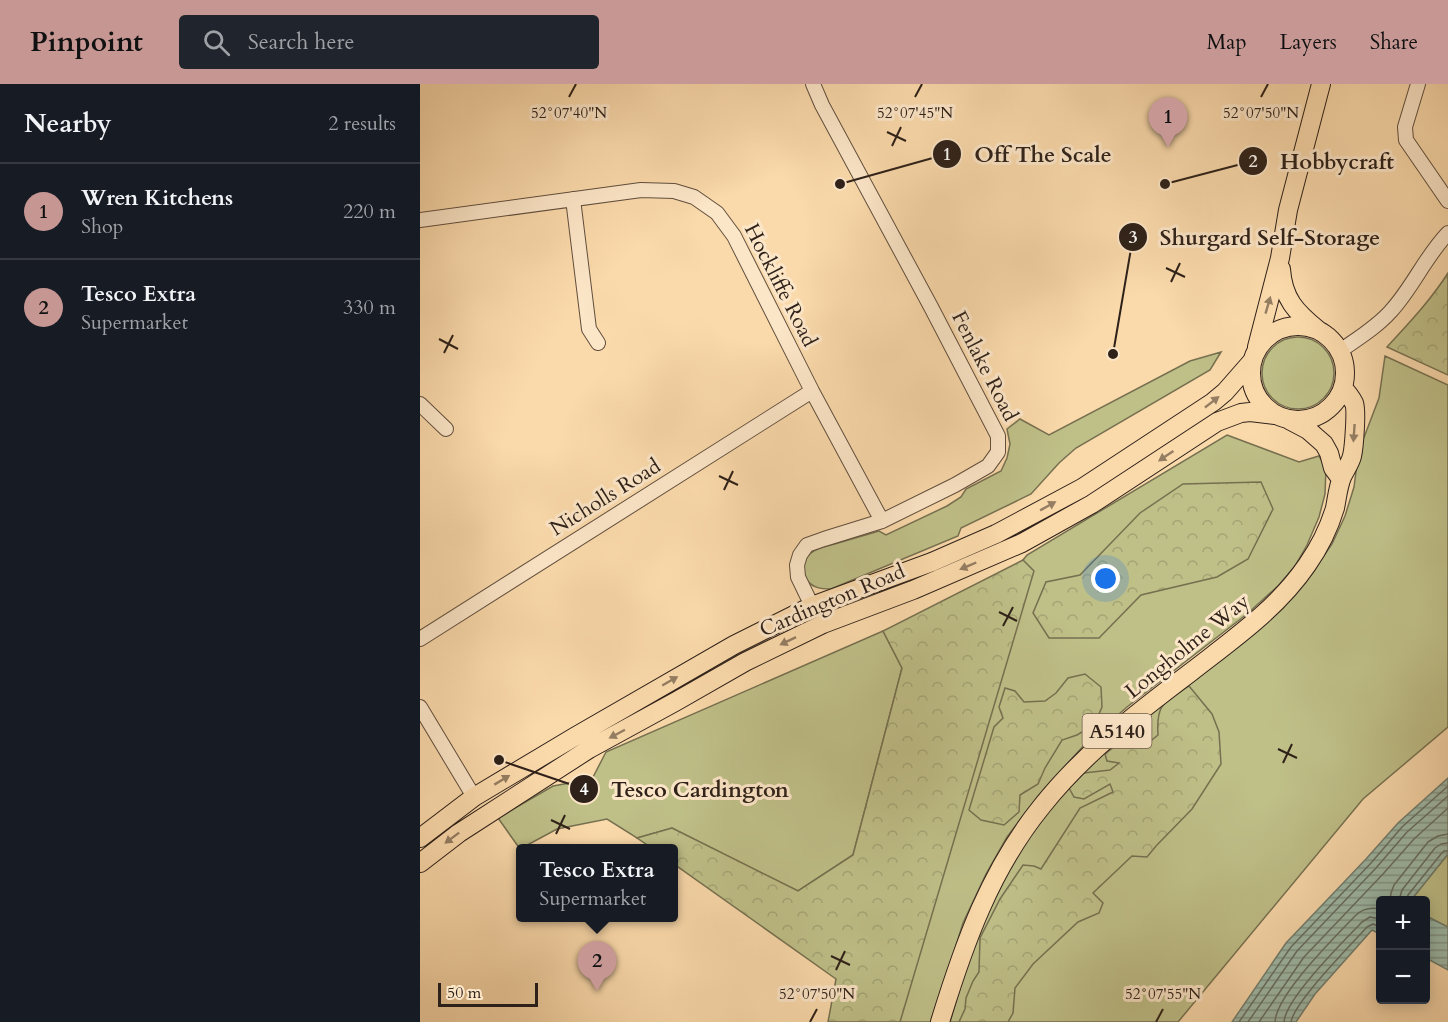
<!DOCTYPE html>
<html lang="en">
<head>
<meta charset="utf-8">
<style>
	body { margin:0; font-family:Cardo,serif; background:#20242c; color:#f1f3f6 }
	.controls { position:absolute; right:18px; bottom:18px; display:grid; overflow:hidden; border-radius:6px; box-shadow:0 3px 15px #0003 }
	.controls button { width:54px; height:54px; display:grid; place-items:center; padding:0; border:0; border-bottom:2px solid #363941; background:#171b24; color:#f1f3f6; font:30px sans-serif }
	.scale { position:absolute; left:18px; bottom:15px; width:100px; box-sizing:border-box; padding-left:6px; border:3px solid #2e2119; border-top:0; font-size:16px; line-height:21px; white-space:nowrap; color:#2e2119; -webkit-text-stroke:4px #fce6c8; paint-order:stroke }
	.you { position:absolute; left:686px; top:495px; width:21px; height:21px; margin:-15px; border:4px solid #fff; border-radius:50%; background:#1a73e8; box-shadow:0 0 0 9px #1a73e833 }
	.badge { display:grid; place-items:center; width:39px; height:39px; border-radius:50%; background:#c59692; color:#111; font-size:20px; font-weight:700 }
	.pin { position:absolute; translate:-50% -50px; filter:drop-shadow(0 2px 3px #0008) }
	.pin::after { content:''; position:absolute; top:32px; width:21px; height:18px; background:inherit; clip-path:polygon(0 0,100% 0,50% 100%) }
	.popup { position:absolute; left:96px; top:760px; width:162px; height:78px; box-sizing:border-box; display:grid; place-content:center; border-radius:6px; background:#171b24; filter:drop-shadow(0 2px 4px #0005); font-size:20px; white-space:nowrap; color:#9ea1a6 }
	.popup b { font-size:22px; color:#f1f3f6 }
	.popup::after { content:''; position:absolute; left:50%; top:100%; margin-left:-12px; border:12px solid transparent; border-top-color:#171b24 }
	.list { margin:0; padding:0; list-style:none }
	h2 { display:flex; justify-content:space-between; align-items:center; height:78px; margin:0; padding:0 24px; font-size:26px }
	h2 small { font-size:20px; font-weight:400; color:#9ea1a6 }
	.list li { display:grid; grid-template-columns:39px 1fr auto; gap:18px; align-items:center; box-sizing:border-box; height:96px; padding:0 24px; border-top:2px solid #363941 }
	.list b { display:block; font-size:22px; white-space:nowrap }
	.list p { margin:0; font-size:20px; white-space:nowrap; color:#9ea1a6 }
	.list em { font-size:20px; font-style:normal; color:#9ea1a6 }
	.icon { flex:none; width:33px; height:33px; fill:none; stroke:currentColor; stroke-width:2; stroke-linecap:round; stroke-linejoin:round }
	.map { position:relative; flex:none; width:1028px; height:938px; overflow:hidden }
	header { display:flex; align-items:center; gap:36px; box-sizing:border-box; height:84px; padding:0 30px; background:#c59692; color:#111 }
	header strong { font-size:28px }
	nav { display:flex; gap:33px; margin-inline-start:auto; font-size:21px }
	.search { width:420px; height:54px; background:#20242c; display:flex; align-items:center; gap:15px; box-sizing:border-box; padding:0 21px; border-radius:6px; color:#9ea1a6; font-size:22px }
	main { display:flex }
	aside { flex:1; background:#171b24 }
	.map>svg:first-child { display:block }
	.green { fill:#bfbf88; stroke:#767050; stroke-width:1.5 }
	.forest { fill:url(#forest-crowns); stroke:#767050; stroke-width:1.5 }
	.water { fill:url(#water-rules); stroke:#717d6f; stroke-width:1.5 }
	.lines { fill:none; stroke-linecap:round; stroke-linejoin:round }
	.shore { stroke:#666e61; stroke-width:1.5 }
	.minor-casing { stroke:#614f3e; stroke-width:16 }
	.major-casing { stroke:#2e2119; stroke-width:20 }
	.minor { stroke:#fce6c8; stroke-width:14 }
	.major { stroke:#fad9ab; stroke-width:18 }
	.oneway { fill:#947d62 }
	.ticks { fill:none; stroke:#2e2119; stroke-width:2 }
	.labels { text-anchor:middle; stroke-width:6; stroke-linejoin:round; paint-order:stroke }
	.shield { fill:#fce6c8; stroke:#6c5c4e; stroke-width:1.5 }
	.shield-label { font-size:20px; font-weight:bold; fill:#2e2119 }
	.street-label { font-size:21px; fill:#2e2119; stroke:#fce6c8 }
	.ticks-label { font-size:15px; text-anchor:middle; fill:#2e2119; stroke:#fce6c8; stroke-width:6; stroke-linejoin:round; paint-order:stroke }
	.leader { fill:none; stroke:#2e2119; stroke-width:2 }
	.callout-dot { fill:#2e2119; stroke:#fce6c8; stroke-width:2 }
	.mark-label { font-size:18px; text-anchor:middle; font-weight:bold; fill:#fff }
	.callout-label { font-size:22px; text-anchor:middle; font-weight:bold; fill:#2e2119; stroke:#fce6c8; stroke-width:6; stroke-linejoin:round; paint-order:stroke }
</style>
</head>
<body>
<header>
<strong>Pinpoint</strong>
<div class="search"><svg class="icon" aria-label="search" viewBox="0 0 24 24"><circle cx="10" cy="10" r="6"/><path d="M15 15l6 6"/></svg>Search here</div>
<nav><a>Map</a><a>Layers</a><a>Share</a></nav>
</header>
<main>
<aside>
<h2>Nearby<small>2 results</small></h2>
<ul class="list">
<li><span class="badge">1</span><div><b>Wren Kitchens</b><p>Shop</p></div><em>220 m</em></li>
<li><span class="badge">2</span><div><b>Tesco Extra</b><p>Supermarket</p></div><em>330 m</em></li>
</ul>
</aside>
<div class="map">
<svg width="1028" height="938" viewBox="0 0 1028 938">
	<defs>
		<pattern id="forest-crowns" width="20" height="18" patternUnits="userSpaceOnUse" patternTransform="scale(1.5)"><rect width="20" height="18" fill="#bfbf88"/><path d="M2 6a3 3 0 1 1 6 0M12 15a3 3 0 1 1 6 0" fill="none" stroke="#a4a475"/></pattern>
		<pattern id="water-rules" width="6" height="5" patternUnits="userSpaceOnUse" patternTransform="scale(1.5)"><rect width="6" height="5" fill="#9ebaa9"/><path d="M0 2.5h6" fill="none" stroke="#819789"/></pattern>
	</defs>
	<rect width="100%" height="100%" fill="#fad9ab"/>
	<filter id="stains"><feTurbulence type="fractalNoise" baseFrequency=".00333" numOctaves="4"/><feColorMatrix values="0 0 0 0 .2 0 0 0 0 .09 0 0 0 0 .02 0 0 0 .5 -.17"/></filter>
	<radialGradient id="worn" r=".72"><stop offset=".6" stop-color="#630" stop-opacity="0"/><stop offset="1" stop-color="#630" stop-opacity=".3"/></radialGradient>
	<path class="green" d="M842 289a36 36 0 1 1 72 0a36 36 0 1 1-72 0Z
		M 801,268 L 790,286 L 656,364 L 639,379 L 611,410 L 541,444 L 538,452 L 411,505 C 401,505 392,504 386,495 C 382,486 383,475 391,469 C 398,463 409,462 418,459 C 432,455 445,451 459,447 L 466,451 L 527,422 L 541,413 L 546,405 L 581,387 L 587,374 L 590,360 L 587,345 L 600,335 L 629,351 L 770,277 Z
		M 965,272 L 1028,301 L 1028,643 L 943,715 L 758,938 L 530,938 L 547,881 L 572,817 L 594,773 L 632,720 L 672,676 L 891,491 L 912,460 L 925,432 L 934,403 L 940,357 L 943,356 L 959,314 Z
		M 807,351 L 879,378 L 899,372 L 906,384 L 905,410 L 899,433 L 887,461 L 875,482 L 859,501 L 827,530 L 707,623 L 666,659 L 618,712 L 587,753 L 566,790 L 543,839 L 512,938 L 466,938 L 606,484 L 603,476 L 607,471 Z
		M 463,547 L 482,584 L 433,771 L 378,807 L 252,744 L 217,754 L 187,735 L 137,745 L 100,765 L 78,734 L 133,702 L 172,695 L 186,668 Z
		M 1028,770 L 1028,843 L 1006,832 L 1006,816 L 991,816 Z"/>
	<path class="forest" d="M 1028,189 L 1028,291 L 967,263 C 989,239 1010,217 1028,189 Z
		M 841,398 L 853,425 L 828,475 L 797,493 L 721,511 L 679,554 L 629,554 L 613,529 L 626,498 L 660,491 L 720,429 L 763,400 Z
		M 603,476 L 614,487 L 480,938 L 408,938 L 416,895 L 254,780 L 254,764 L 232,764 L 217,754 L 252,744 L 378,807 L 433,771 L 482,584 L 463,547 Z
		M 665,590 L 681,603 L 682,623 L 674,641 L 657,651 L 642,656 L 625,684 L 618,700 L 600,711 L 599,728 L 584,741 L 561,736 L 549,726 L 574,643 L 583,634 L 579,623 L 585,604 L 595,607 L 604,618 L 625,617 L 636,609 L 648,594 Z
		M 769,602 L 792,630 L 799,648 L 801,680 L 772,725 L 736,762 L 727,773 L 712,772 L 673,809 L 683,819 L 679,829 L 658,838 L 613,880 L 595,904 L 593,929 L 588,938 L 539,938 L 545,925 L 546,914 L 553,897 L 559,888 L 560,854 L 580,815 L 603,781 L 614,782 L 621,785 L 660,724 L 693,708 L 690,700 L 664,715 L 654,713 L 649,704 L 664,689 L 690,686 L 699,679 L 687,677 L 685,670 L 694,663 L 723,663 L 738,651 C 736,619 744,619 769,602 Z"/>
	<path class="water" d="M 1028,694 L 1028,770 L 991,816 L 960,816 L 960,850 L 952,846 L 895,910 L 876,938 L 812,938 L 866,859 L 946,775 L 978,739 Z
		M 1006,832 L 1028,843 L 1028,886 L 1006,874 Z"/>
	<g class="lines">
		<path class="shore" d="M 970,816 L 971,809 L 974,801 L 1008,758 L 1018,752 L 1028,750
			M 979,816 L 982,806 L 1015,764 L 1021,760 L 1028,759
			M 987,816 L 988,811 L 1021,770 L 1024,767 L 1028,767
			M 819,938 L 871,863 L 951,779 L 982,743 L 1028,702
			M 828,938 L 877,867 L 956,784 L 987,748 L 1028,712
			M 839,938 L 884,873 L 963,790 L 994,755 L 1028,724
			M 855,938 C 856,911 915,853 935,832 C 942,825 950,823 960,825
			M 864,938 C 865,915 924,857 942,838 L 950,833 L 960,835
			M 871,938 C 874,918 931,861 947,843 L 953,840 L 960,843"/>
		<g class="minor-casing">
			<path id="minor" d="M 998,0 L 985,43 L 986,56 L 1028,117
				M 153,115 L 169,245 L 178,259
				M 0,136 L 221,106 L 254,107 L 274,113 L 297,129 L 314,152 L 392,307 L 462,437
				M 920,267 C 937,255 957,243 971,227 C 993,203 1005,173 1028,149
				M 0,320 L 26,345
				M 392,522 L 378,493 L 377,481 L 380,471 L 387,461 L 404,455 L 462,437 L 535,401 L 568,382 L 578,368 L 578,352 L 511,223 L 402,21 L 393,0
				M 0,555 L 392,307
				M 0,623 L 54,713"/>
		</g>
		<g class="major-casing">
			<path id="major" d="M 861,185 C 863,215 876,228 898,246
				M831 289a47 47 0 1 1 94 0a47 47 0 1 1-94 0Z
				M 837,263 L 860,174 L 868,126 L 901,0
				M 869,336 L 888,346 L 904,360 L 909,369 L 913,384 L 921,395
				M 0,754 L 54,713 L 156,652 L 314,561 L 392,522 L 512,478 L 576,450 L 662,404 L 793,318 L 805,308 L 833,276
				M 0,779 L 39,749 L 169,665 L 255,618 L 325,578 L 403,540 L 493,506 L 602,459 L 672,420 L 797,338 L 821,329 L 830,328 L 855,331
				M 520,938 C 544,860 570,786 622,722 C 664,669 718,628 771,588 C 812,556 857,525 887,481 C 899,464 909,444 915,424 C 917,414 918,403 922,393 C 925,386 930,380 932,372 C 934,364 937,326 934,319 C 931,313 927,308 923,304"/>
		</g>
		<use href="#minor" class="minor"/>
		<use href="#major" class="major"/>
	</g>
	<defs><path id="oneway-solid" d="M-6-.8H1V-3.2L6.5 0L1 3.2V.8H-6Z" transform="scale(1.5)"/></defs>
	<g class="oneway">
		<use href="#oneway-solid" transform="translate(848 221) rotate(-74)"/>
		<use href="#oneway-solid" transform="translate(792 318) rotate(-38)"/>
		<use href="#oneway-solid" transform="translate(934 349) rotate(94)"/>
		<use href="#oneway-solid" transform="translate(746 372) rotate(146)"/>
		<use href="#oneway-solid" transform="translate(628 422) rotate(-29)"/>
		<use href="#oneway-solid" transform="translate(548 482) rotate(157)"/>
		<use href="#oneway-solid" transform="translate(368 557) rotate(154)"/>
		<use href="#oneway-solid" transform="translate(250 597) rotate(-30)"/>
		<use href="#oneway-solid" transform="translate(197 650) rotate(152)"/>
		<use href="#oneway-solid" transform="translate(82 696) rotate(-31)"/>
		<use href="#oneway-solid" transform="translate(32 754) rotate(143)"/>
	</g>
	<path class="ticks" d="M 149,13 L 156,0M 495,13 L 502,0M 841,13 L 848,0M 467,48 L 486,57M 472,62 L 481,43M 746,184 L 765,193M 751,198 L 760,179M 19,255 L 38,265M 24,269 L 33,251M 299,392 L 318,401M 304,406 L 313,387M 579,528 L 597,537M 583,542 L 593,523M 858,665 L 877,674M 863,679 L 872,660M 131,736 L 150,745M 136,750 L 145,731M 411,872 L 430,881M 416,886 L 425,867M 390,938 L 397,925M 736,938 L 743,925"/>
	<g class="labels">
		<rect class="shield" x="662.5" y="630" width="69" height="34" rx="4.5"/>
		<g class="shield-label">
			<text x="697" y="654">A5140</text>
		</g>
		<g class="street-label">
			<text transform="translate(361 201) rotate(63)" y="7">Hockliffe Road</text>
			<text transform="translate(565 282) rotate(63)" y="7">Fenlake Road</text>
			<text transform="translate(185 413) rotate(-32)" y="7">Nicholls Road</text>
			<text transform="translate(412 516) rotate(-23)" y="7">Cardington Road</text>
			<text transform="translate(767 562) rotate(-39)" y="7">Longholme Way</text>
		</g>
	</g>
	<g class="ticks-label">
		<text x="149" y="34">52°07'40"N</text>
		<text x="495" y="34">52°07'45"N</text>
		<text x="841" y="34">52°07'50"N</text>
		<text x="397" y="915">52°07'50"N</text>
		<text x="743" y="915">52°07'55"N</text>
	</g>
	<path class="leader" d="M420 100L527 70M745 100L833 77M693 270L713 153M79 676L164 705"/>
	<g class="callout-dot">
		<circle cx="420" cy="100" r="6"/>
		<circle cx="745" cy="100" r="6"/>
		<circle cx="693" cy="270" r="6"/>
		<circle cx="79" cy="676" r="6"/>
		<circle cx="527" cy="70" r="15"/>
		<circle cx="833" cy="77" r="15"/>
		<circle cx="713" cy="153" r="15"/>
		<circle cx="164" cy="705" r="15"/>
	</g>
	<g class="mark-label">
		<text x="527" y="76">1</text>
		<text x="833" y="83">2</text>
		<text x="713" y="159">3</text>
		<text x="164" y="711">4</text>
	</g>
	<g class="callout-label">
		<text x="623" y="78">Off The Scale</text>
		<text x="917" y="85">Hobbycraft</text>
		<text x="850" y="161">Shurgard Self-Storage</text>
		<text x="280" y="713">Tesco Cardington</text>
	</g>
	<rect width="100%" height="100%" filter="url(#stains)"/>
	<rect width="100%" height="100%" fill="url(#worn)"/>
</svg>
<div class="controls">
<button>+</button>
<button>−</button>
</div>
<div class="scale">50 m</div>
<div class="you"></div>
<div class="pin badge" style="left:748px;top:63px">1</div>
<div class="pin badge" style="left:177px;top:907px">2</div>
<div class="popup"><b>Tesco Extra</b>Supermarket</div>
</div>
</main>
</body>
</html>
